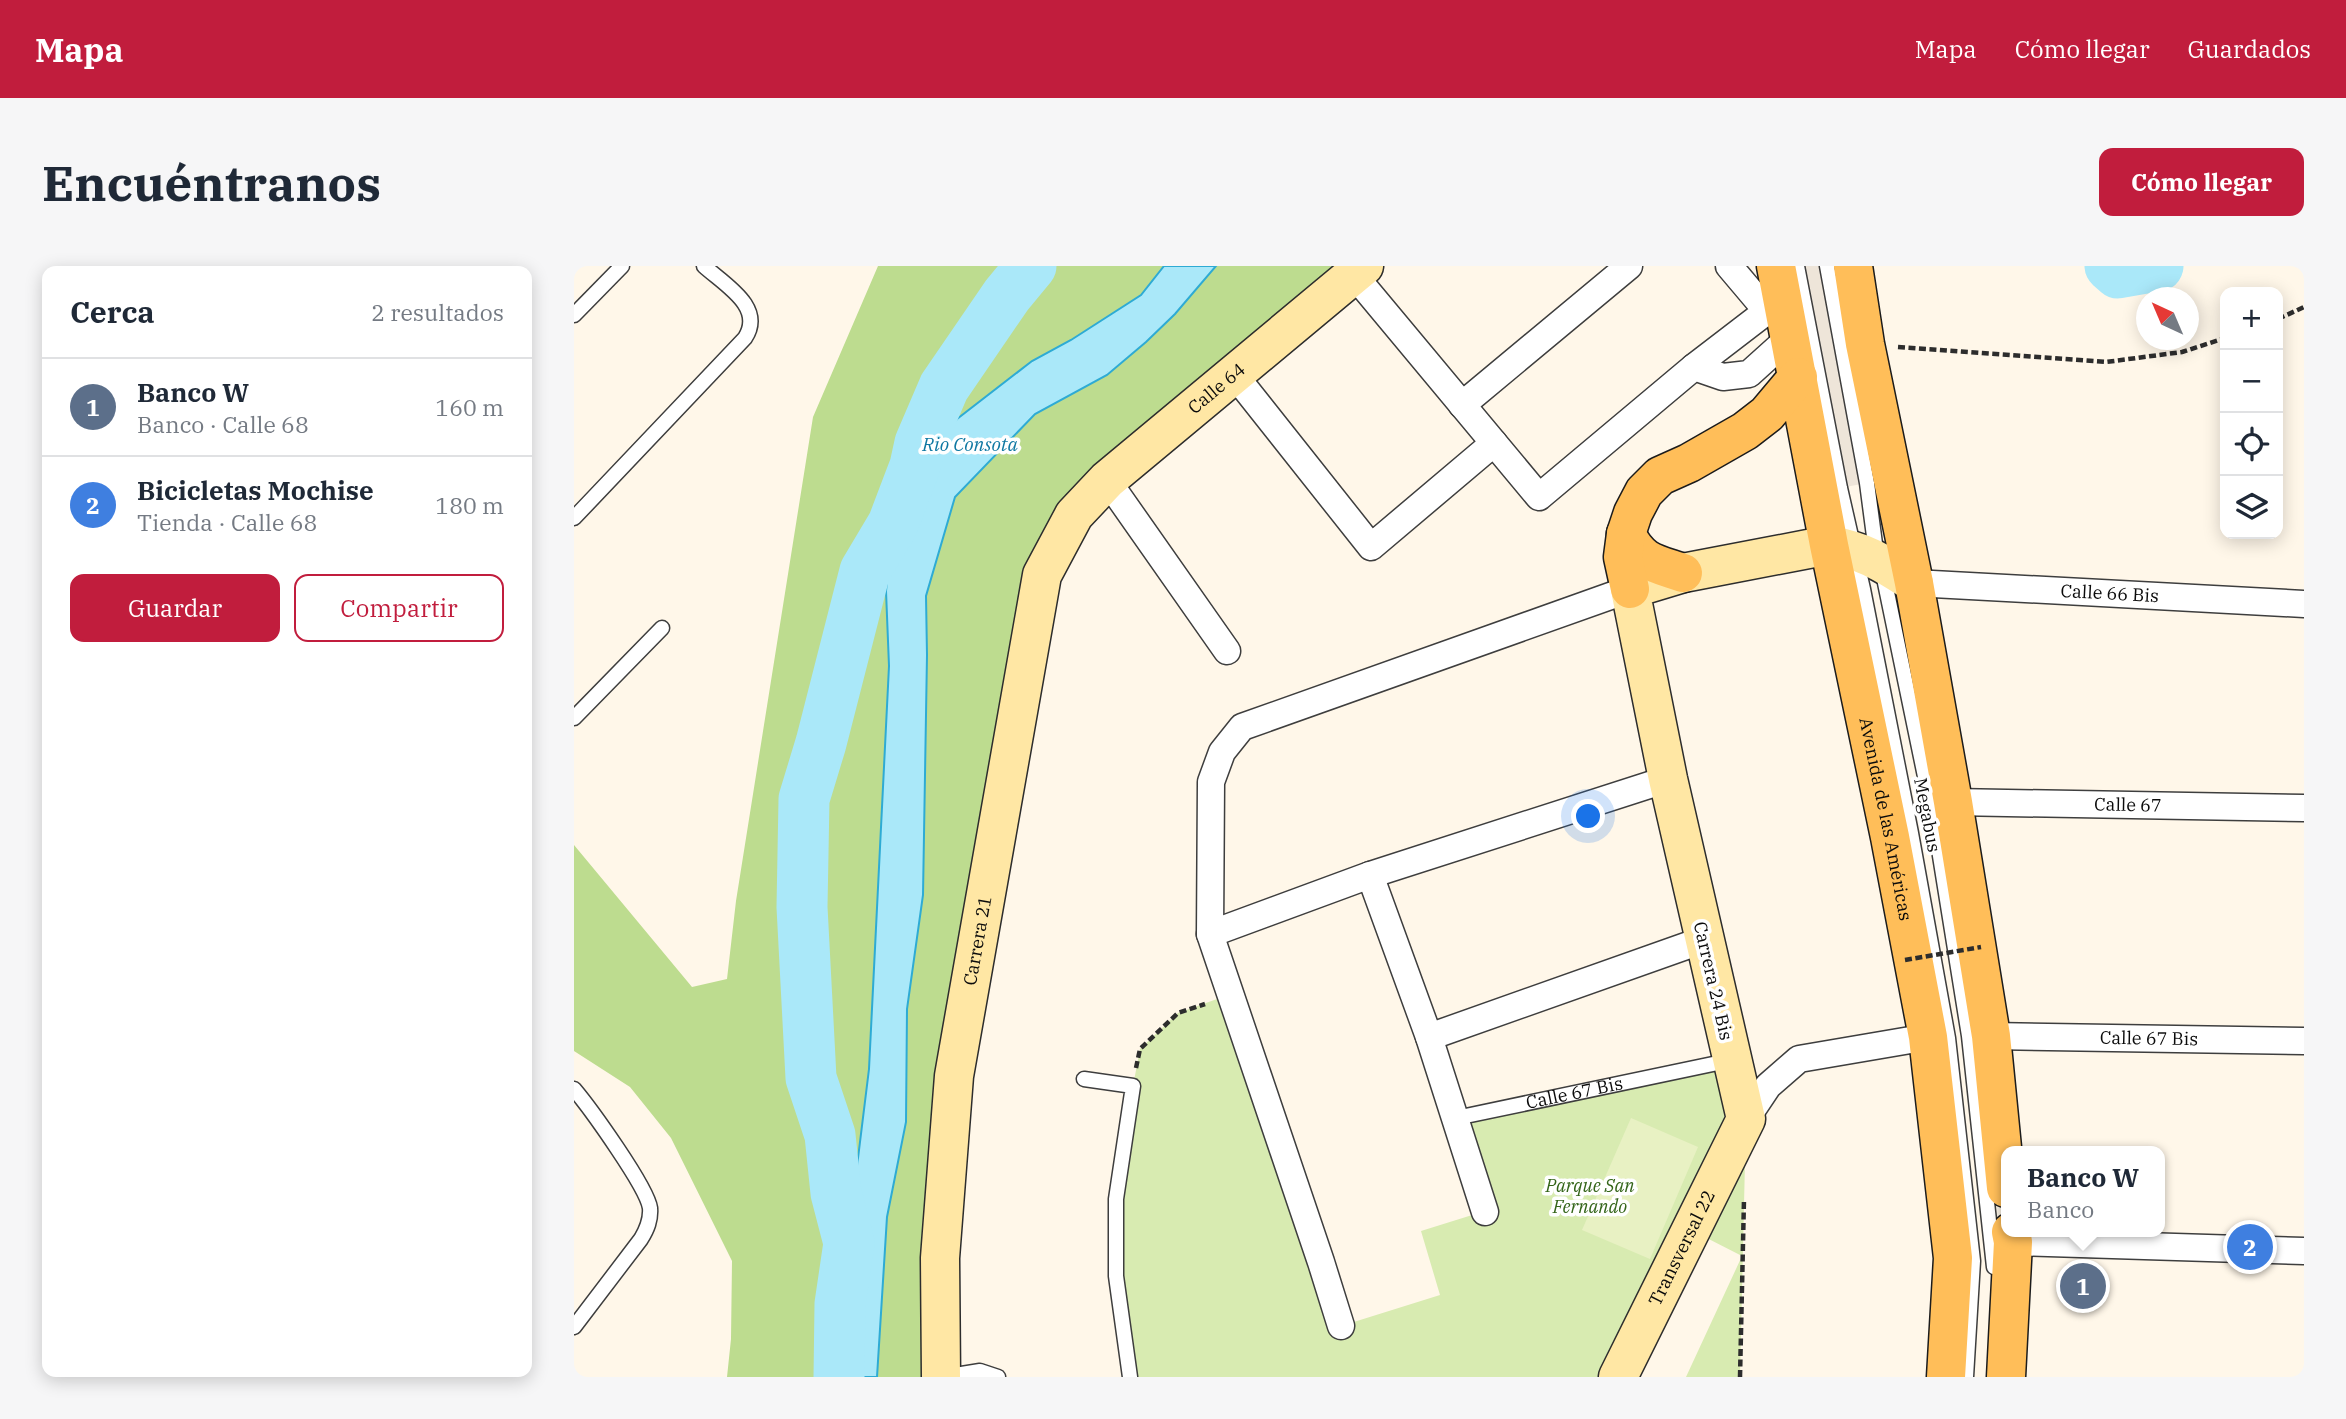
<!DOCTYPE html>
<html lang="es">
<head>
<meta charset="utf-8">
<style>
	body { margin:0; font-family:"IBM Plex Serif",serif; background:#f6f6f7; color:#1f2937 }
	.controls { position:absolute; right:21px; top:21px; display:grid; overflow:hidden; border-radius:14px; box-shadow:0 4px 18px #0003 }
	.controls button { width:63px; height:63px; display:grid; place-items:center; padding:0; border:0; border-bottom:2px solid #e0e1e3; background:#fff; color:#1f2937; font:35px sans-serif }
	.compass { position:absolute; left:1562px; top:21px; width:63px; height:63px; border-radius:50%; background:#fff; box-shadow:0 4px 18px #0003; rotate:316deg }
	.you { position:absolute; left:1015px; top:551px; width:24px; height:24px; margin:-18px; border:5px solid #fff; border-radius:50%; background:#1a73e8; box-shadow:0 0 0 10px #1a73e833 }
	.badge { display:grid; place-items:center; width:46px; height:46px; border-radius:50%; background:#c11d3d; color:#fff; font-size:23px; font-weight:700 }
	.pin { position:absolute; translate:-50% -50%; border:4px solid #fff; box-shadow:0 2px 7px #0006 }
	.popup { position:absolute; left:1427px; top:880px; width:164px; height:91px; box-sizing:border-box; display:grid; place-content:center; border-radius:14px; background:#fff; filter:drop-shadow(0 2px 5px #0005); font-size:23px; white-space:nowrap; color:#747a83 }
	.popup b { font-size:26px; color:#1f2937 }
	.popup::after { content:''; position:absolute; left:50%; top:100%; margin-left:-14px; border:14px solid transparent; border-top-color:#fff }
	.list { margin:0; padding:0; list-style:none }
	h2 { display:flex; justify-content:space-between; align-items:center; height:91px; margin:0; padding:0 28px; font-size:30px }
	h2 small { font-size:23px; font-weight:400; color:#747a83 }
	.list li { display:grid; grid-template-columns:46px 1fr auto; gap:21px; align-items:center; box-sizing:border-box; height:98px; padding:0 28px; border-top:2px solid #e0e1e3 }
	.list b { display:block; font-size:26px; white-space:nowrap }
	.list p { margin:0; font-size:23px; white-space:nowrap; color:#747a83 }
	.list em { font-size:23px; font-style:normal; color:#747a83 }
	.actions { display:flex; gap:14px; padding:21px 28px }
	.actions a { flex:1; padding:16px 0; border:2px solid #c11d3d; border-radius:14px; text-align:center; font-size:24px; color:#c11d3d }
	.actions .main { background:#c11d3d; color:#fff }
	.icon { flex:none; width:38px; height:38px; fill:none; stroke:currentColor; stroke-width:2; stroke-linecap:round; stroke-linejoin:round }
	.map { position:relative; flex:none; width:1730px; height:1111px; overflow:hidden; border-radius:14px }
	header { display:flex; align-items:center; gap:42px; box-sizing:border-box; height:98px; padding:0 35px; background:#c11d3d; color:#fff }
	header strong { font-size:33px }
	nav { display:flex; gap:38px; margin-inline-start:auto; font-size:24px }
	.intro { display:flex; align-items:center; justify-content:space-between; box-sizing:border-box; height:168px; padding:0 42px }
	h1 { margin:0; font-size:49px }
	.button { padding:18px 32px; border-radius:14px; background:#c11d3d; color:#fff; font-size:24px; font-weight:700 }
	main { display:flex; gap:42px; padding:0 42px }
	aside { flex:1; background:#fff; border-radius:14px; box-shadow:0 4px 18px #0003 }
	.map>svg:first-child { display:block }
	.green { fill:#d8ebb1 }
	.forest { fill:#bddc8f }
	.pitch { fill:#e8f1c3 }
	.plaza { fill:#eee5d9 }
	.water { fill:#aae8f9; stroke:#2eabd4; stroke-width:2 }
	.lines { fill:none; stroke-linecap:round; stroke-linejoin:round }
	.river { stroke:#aae8f9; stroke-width:51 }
	.lane-casing { stroke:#3e3e3e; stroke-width:17 }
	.street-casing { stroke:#3e3e3e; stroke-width:29 }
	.secondary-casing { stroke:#2d2d2d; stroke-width:41 }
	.primary-casing { stroke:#1c1c1c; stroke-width:41 }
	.path { stroke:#2d2d2d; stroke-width:4.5; stroke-dasharray:7 3.5; stroke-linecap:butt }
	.lane { stroke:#fff; stroke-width:14 }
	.street { stroke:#fff; stroke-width:26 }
	.secondary { stroke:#ffe7a4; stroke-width:38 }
	.primary { stroke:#ffbe59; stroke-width:38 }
	.path-bridge { stroke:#2d2d2d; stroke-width:4.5; stroke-dasharray:7 3.5; stroke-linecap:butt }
	.labels { text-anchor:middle; stroke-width:7; stroke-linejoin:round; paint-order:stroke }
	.street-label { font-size:18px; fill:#0b0b0b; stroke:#fff }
	.park-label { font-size:18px; font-style:italic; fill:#346519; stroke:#fff }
	.water-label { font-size:19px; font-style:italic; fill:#0f78a2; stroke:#fff }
</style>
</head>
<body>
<header>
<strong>Mapa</strong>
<nav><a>Mapa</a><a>Cómo llegar</a><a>Guardados</a></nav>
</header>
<div class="intro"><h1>Encuéntranos</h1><a class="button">Cómo llegar</a></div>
<main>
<aside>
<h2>Cerca<small>2 resultados</small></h2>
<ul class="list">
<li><span class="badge" style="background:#5c6f8a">1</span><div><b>Banco W</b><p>Banco · Calle 68</p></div><em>160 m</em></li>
<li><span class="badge" style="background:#3f7fe0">2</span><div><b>Bicicletas Mochise</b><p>Tienda · Calle 68</p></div><em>180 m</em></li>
</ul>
<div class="actions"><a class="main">Guardar</a><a>Compartir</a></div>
</aside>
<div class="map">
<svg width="1730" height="1111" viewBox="0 0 1730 1111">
	<rect width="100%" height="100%" fill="#fff7e9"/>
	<path class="green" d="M 657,728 L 767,1060 L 866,1029 L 847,965 L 911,945 L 882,852 L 1158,794 L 1172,853 L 1166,1111 L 1112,1111 L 1168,990 L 1117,964 L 1044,1111 L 556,1111 L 542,1010 L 559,820 L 566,783 L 604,747 Z"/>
	<path class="forest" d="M 304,0 L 590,0 L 567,29 L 497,74 L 458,95 L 312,325 L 315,400 L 295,803 L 266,1038 L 263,1111 L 153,1111 L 157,1073 L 158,995 L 97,872 L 56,821 L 0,785 L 0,579 L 118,721 L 153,713 L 162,635 L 239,151 Z
		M 642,0 L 790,0 L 500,249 L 380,810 L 367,1111 L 303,1111 L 313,951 L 332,856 L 333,743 L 349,629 L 353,389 L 352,330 L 381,231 L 461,148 L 533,109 L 572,76 L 601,48 Z"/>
	<path class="pitch" d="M 1057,852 L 1124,881 L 1076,993 L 1008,964 Z"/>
	<path class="plaza" d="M 1223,0 L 1253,0 L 1293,217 L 1266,222 Z"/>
	<path class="water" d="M 590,0 L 642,0 L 601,48 L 572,76 L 533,109 L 461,148 L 381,231 L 352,330 L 353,389 L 349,629 L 333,743 L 332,856 L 313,951 L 303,1111 L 263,1111 L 266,1038 L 295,803 L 315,400 L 312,325 L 319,258 L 341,200 L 383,153 L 458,95 L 497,74 L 567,29 Z"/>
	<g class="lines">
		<path class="river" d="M 1536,0 L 1544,7 L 1584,0
			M 265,1111 L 266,1038 L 275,977 L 262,927 L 256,869 L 237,812 L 228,641 L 230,533 L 247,477 L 291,305 L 319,258 L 341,200 L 346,177 L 370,121 L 433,29 L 457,0"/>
		<g class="lane-casing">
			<g id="lane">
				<path d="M 1223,0 L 1266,222 L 1289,323 L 1337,567 L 1374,772 L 1399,995 L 1392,1111"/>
				<path d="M 1253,0 L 1293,217 L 1303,293 L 1310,312 L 1361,559 L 1395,770 L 1420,1001"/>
				<path d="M 0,49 L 48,0"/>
				<path d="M 0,252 L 171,72 C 191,41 151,19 130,0"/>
				<path d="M 0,452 L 88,362"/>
				<path d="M 510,813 L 559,820 L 542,933 L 542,1010 L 556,1111"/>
				<path d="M 0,823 C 16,842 73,921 76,942 C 77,954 73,963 67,973 L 0,1061"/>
				<path id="s1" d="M 882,852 L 1158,794"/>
				<path d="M 369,1111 L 406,1105 L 424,1111"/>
			</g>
		</g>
		<g class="street-casing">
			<g id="street">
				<path d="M 780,9 L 965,231 L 1120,101 L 1149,111 L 1175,108 L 1215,72"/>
				<path d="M 1120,101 L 1193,45 L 1155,0"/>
				<path d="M 659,107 L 797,281 L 920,177"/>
				<path d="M 888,139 L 1055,0"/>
				<path d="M 533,214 L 653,385"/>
				<path id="s2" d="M 1340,317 L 1730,338"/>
				<path id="s3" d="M 1379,536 L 1730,542"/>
				<path d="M 796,609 L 855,771 L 911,946"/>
				<path d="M 636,668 L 796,609 L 1094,513"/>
				<path id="s4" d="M 1417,770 L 1730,775"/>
				<path d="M 855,771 L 1129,674"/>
				<path d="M 1172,853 L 1194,820 L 1225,793 L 1354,771"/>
				<path d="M 1439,976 L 1730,985"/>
				<path d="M 767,1060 L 747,996 L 636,668 L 637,516 L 648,486 L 668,461 L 1056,323"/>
			</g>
		</g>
		<g class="secondary-casing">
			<g id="secondary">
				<path id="s5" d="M 367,1111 L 366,992 L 380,810 L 468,309 L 500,249 L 533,214 L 790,0"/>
				<path id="s6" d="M 1044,1111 L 1172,853 L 1094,513 L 1056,323 L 1109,307 L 1255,279 C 1292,285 1310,298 1340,317"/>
			</g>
		</g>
		<g class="primary-casing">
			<g id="primary">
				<path id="s7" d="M 1202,0 L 1255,279 L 1316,571 L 1354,771 L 1379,992 L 1372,1111"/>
				<path d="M 1279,0 L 1291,78 L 1340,317 L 1379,536 L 1417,770 L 1432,922"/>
				<path d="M 1052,268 C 1067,297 1080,297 1109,307"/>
				<path d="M 1056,323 L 1049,291 L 1052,268 L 1059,247 L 1070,226 L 1086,210 L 1115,197 L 1171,165 L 1193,148 L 1224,111"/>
				<path d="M 1432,1111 L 1439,976 L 1437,966"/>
			</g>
		</g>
		<path class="path" d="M 1704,53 L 1730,41
			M 1324,81 L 1532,96 L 1608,86 L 1651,72
			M 562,802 L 566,783 L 604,747 L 631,738
			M 1166,1111 L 1170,933"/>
		<use href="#lane" class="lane"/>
		<use href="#street" class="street"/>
		<use href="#secondary" class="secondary"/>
		<use href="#primary" class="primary"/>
		<path class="path-bridge" d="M 1331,694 L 1407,681"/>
	</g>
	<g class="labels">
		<g class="street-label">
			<text dy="6" stroke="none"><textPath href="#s5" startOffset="1069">Calle 64</textPath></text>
			<text dy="6" stroke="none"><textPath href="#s2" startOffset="196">Calle 66 Bis</textPath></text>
			<text dy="6" stroke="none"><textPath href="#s3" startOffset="175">Calle 67</textPath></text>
			<text transform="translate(1353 549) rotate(79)" y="6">Megabus</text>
			<text dy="6" stroke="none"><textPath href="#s7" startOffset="564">Avenida de las Américas</textPath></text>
			<text dy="6" stroke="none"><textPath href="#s5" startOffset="439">Carrera 21</textPath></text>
			<text transform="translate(1139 715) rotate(77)" y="6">Carrera 24 Bis</text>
			<text dy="6" stroke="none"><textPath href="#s4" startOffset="158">Calle 67 Bis</textPath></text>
			<text dy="6" stroke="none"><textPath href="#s1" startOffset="121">Calle 67 Bis</textPath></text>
			<text dy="6" stroke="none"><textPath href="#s6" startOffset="144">Transversal 22</textPath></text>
		</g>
		<g class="park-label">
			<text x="1016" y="926">Parque San<tspan x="1016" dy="21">Fernando</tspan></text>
		</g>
		<g class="water-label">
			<text x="396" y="185">Rio Consota</text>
		</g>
	</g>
</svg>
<div class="controls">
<button>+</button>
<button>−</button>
<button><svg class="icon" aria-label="locate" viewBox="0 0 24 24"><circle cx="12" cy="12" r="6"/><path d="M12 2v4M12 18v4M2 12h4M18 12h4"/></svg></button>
<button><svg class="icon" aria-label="layers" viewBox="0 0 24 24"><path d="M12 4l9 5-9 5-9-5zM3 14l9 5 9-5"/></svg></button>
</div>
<svg class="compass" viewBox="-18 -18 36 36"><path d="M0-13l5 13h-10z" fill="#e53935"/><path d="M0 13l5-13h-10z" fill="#747a83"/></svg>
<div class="you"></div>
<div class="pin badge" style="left:1509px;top:1020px;background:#5c6f8a">1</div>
<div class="popup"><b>Banco W</b>Banco</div>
<div class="pin badge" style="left:1676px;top:981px;background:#3f7fe0">2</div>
</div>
</main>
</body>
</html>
